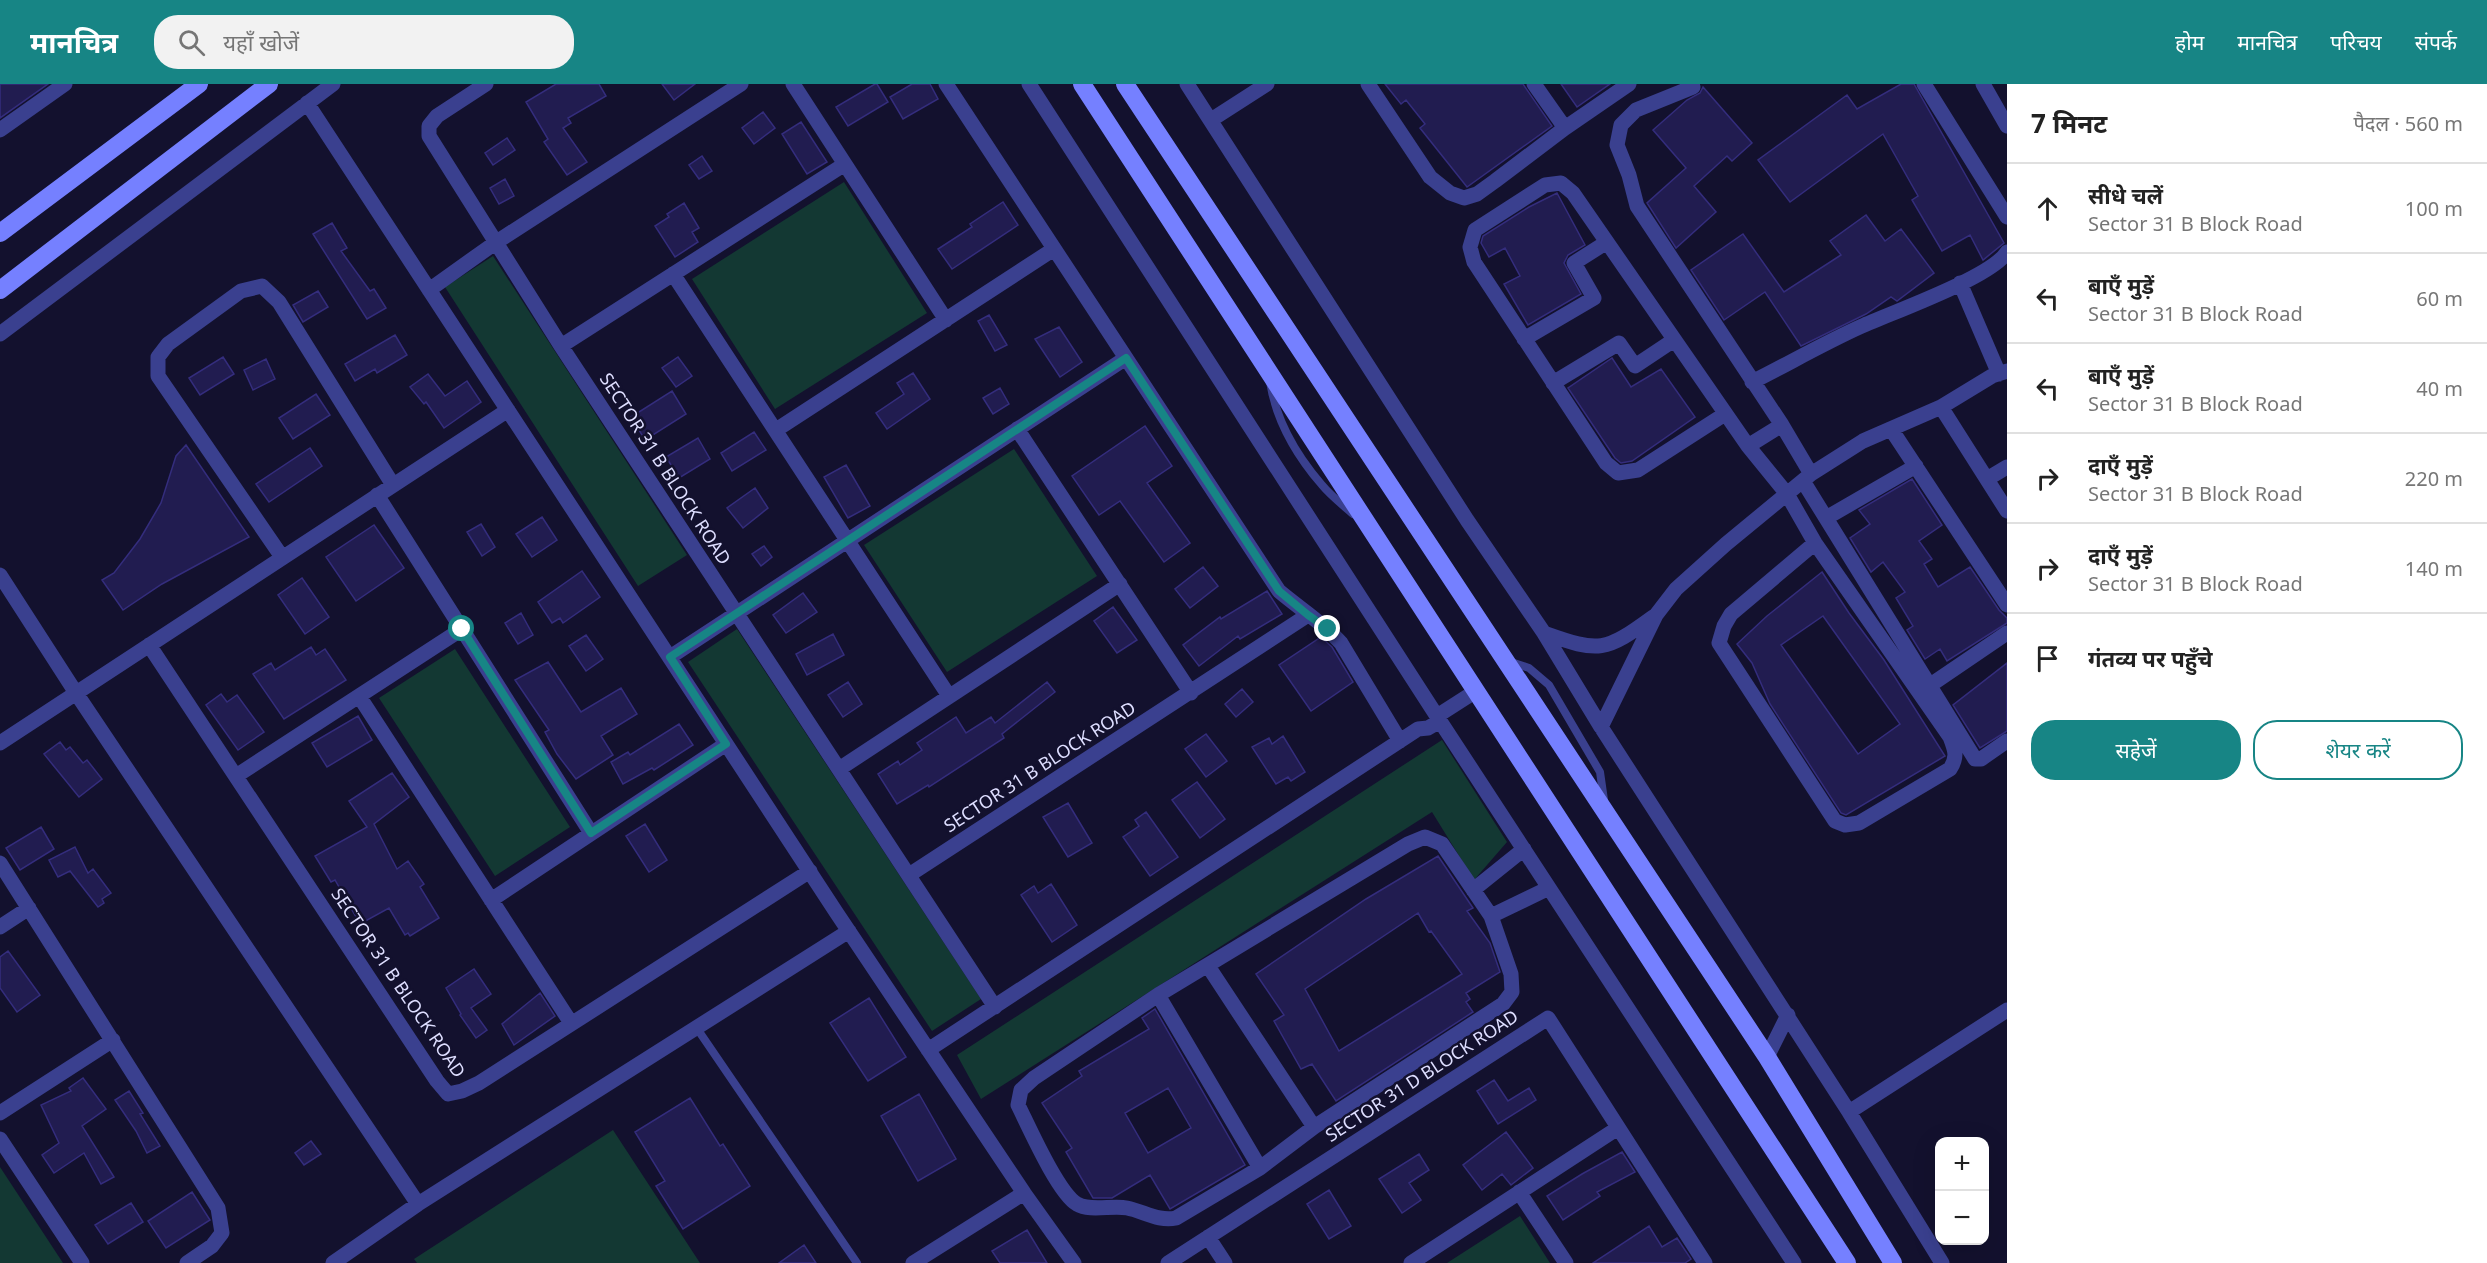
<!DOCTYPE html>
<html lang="hi">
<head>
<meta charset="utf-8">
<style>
	body { margin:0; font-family:"Noto Sans","Noto Sans Devanagari",sans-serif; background:#f2f2f2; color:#222 }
	.controls { position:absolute; right:18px; bottom:18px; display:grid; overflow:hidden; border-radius:12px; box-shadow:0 6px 24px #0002 }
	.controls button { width:54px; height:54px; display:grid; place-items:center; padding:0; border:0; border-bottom:2px solid #e0e0e0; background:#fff; color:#222; font:30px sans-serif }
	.stop { position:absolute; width:18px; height:18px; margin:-14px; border:4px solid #178585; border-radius:50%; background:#fff }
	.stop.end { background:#178585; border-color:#fff; box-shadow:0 2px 6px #0008 }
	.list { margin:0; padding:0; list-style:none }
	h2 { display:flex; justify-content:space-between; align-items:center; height:78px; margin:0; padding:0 24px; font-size:26px }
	h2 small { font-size:20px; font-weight:400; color:#767676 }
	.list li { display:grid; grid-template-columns:39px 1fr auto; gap:18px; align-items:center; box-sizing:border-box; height:90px; padding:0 24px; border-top:2px solid #e0e0e0 }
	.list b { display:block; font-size:22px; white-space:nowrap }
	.list p { margin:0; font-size:20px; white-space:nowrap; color:#767676 }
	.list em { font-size:20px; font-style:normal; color:#767676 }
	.actions { display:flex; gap:12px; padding:18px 24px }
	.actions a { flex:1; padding:14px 0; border:2px solid #178585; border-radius:24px; text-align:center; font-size:21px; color:#178585 }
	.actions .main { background:#178585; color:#fff }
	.icon { flex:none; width:33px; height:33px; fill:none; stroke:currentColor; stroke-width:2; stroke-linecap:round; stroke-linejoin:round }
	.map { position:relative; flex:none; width:2007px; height:1179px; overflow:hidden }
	header { display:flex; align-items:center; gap:36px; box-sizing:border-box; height:84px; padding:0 30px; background:#178585; color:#fff }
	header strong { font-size:28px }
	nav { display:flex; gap:33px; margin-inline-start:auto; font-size:21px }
	.search { width:420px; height:54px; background:#f2f2f2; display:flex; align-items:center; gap:15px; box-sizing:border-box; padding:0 21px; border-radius:24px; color:#767676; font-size:22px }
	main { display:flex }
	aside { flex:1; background:#fff }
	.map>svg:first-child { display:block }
	.green { fill:#133833 }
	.building { fill:#211c50; stroke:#342d7d; stroke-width:1.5; fill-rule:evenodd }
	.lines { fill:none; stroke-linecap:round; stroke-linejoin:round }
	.lane { stroke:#3a408f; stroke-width:8 }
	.street { stroke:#3a408f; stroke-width:15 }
	.secondary { stroke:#7580ff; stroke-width:18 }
	.route { stroke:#178585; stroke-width:8 }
	.labels { text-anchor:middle; stroke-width:5; stroke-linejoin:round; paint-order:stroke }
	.street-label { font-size:18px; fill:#dedeff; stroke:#13112e }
</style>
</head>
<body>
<header>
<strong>मानचित्र</strong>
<div class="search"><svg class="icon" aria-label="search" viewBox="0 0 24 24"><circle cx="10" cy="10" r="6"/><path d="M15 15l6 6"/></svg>यहाँ खोजें</div>
<nav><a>होम</a><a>मानचित्र</a><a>परिचय</a><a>संपर्क</a></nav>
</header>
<main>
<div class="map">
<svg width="2007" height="1179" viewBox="0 0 2007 1179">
	<rect width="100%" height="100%" fill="#13112e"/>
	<path class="green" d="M 844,98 L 927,229 L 775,325 L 692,195 Z
		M 493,172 L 687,471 L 638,502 L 445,203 Z
		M 1014,365 L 1097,492 L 947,588 L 864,461 Z
		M 737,545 L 981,915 L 932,947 L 688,578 Z
		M 455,565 L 570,743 L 495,792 L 379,614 Z
		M 1442,656 L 1507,758 L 1474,796 L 1432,728 L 981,1015 L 957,971 Z
		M 613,1046 L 700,1179 L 417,1179 L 414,1175 Z
		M 0,1083 L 63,1179 L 0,1179 Z
		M 1520,1132 L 1550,1179 L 1447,1179 Z"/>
	<path class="building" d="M 0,0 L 48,0 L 0,34 Z
		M 556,0 L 599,0 L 606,12 L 568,34 L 571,39 L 563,44 L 587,78 L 567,91 L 544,58 L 548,55 L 526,18 Z
		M 662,0 L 695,0 L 674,16 Z
		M 875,0 L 877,0 L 888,18 L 848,42 L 836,23 Z
		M 912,0 L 930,0 L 938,15 L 903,35 L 890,13 Z
		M 1385,0 L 1523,0 L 1552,42 L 1467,103 L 1420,44 L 1425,40 L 1406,16 L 1401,20 Z
		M 1561,0 L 1610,0 L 1577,23 Z
		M 1901,0 L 1914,0 L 2004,159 L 1983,176 L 1970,151 L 1942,167 L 1912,116 L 1918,112 L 1883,50 L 1790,118 L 1758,76 L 1847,11 L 1857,25 Z
		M 1703,3 L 1752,59 L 1732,77 L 1727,72 L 1694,102 L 1716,128 L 1676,164 L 1647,119 L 1686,84 L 1653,46 L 1687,16 L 1700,9 Z
		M 763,28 L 775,44 L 754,60 L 742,44 Z
		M 801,38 L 827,78 L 807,90 L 782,50 Z
		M 507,54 L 515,66 L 493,81 L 485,69 Z
		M 702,72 L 712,87 L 699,95 L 689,81 Z
		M 505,95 L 514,112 L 499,120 L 490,104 Z
		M 1557,109 L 1585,161 L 1568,171 L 1564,179 L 1581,210 L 1528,241 L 1504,200 L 1520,192 L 1505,164 L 1489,173 L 1481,159 L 1483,152 L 1529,123 Z
		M 1003,118 L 1018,141 L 952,185 L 938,165 L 972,143 L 970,140 Z
		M 684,119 L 699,144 L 692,148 L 698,158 L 675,173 L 655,142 L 669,133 L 667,130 Z
		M 1866,131 L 1885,157 L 1901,145 L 1934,189 L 1897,217 L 1891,213 L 1866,230 L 1801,262 L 1765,208 L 1724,236 L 1691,186 L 1743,150 L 1784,208 L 1841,171 L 1830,157 Z
		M 332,139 L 347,164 L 341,167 L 370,207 L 374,205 L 386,224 L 367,235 L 313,150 Z
		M 318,207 L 328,223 L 303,238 L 293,221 Z
		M 989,231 L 1007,261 L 995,267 L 978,237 Z
		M 1059,243 L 1082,278 L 1060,293 L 1035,255 Z
		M 395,251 L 407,271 L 377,289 L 375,285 L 355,297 L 345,280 Z
		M 223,273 L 234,290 L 200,311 L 189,294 Z
		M 678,273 L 692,292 L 676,303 L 662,284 Z
		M 1612,274 L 1631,303 L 1661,285 L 1695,333 L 1632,377 L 1621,379 L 1615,374 L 1568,304 Z
		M 266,275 L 275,295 L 253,306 L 244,286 Z
		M 913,289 L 930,315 L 887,345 L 876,329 L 904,310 L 897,299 Z
		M 428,290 L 445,312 L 467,297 L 481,318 L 444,344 L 426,318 L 424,320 L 410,303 Z
		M 1000,304 L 1009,320 L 993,330 L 983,314 Z
		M 672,307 L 686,330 L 645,356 L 631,333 Z
		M 316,310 L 330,331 L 293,355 L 279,334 Z
		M 1145,342 L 1172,382 L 1147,399 L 1190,459 L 1164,478 L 1120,417 L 1099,431 L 1072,392 Z
		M 754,348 L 766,366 L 732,387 L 721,369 Z
		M 698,354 L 710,375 L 679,394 L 666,373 Z
		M 186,361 L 249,453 L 162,500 L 123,526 L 102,496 L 114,489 L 140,455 L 161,419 L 176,372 Z
		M 310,364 L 322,382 L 269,418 L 256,400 Z
		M 846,381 L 870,422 L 848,434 L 824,393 Z
		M 1912,395 L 1942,441 L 1919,457 L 1932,475 L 1924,480 L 1938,503 L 1970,483 L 1999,526 L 2007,534 L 2007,539 L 1947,577 L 1940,565 L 1925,575 L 1907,546 L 1913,542 L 1896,514 L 1905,508 L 1883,478 L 1871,488 L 1850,454 L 1870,440 L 1859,426 Z
		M 755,404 L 768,424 L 743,444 L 727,424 Z
		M 542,433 L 557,456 L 532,473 L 516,450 Z
		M 481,440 L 495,463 L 482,472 L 467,448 Z
		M 374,441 L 404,484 L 356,517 L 326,473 Z
		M 764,462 L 772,473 L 761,482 L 752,470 Z
		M 1203,483 L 1218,502 L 1190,524 L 1175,505 Z
		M 582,487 L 600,513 L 563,539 L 560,534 L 552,539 L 538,518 Z
		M 1822,488 L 1849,529 L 1884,576 L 1945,672 L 1846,731 L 1841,729 L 1770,620 L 1752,579 L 1737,560 L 1767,532 ZM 1823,532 L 1900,640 L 1858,670 L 1781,561 Z
		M 302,494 L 329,533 L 305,550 L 278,511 Z
		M 1267,507 L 1282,530 L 1240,555 L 1238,552 L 1199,582 L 1183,561 L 1220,533 L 1221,535 Z
		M 803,509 L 817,528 L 786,549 L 773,531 Z
		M 1113,523 L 1137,556 L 1117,569 L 1094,537 Z
		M 521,529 L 533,551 L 518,560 L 505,539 Z
		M 833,550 L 844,571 L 807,591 L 796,570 Z
		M 586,551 L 603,575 L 586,587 L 569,562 Z
		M 1321,553 L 1332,563 L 1353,598 L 1311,627 L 1279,581 Z
		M 311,563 L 316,571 L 325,565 L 346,596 L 284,635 L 253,590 L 271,579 L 275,586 Z
		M 548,578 L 581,628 L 621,604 L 637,630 L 601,652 L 613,671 L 576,695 L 557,670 L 545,648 L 549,646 L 515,596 Z
		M 2007,579 L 2007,647 L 1980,664 L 1953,621 Z
		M 848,598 L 862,620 L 843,633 L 828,611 Z
		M 1047,598 L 1055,608 L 1002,650 L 1004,654 L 929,703 L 928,701 L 897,720 L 878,690 L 898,677 L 900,681 L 922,666 L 917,659 L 956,633 L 966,649 L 991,633 L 995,639 Z
		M 1242,605 L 1253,618 L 1236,633 L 1225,620 Z
		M 221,610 L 227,618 L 237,611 L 264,648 L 238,666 L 206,621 Z
		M 358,632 L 372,656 L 327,683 L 312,659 Z
		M 679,640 L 693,661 L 654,686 L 652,684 L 623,700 L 611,678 L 628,668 L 630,671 Z
		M 1206,650 L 1227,677 L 1206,693 L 1185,665 Z
		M 1283,652 L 1305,688 L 1291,697 L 1288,693 L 1276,700 L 1252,663 L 1269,654 L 1272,660 Z
		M 60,658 L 66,666 L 70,663 L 83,679 L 87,676 L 102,695 L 79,713 L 44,670 Z
		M 392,689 L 409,713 L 374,740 L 397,785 L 408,777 L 424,800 L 420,803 L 439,834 L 410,852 L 408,849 L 405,851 L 389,824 L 360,840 L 335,796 L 331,798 L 315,772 L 367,743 L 349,717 Z
		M 1197,698 L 1225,735 L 1200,754 L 1172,716 Z
		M 1068,719 L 1092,759 L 1068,773 L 1043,733 Z
		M 1146,728 L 1178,773 L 1150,792 L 1123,753 L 1139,742 L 1135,736 Z
		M 645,740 L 667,776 L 649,788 L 626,752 Z
		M 41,743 L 54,765 L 20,786 L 6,764 Z
		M 75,763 L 88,789 L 93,785 L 111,809 L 102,815 L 104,819 L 98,823 L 70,787 L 58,793 L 49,776 Z
		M 1438,772 L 1473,824 L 1467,827 L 1490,859 L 1500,888 L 1466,909 L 1470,915 L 1466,918 L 1473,928 L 1336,1017 L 1312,980 L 1301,985 L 1274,937 L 1284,931 L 1256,890 L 1366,815 ZM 1418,829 L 1429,848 L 1431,847 L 1462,890 L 1339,967 L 1305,905 Z
		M 1051,800 L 1077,841 L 1052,858 L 1021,811 L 1034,802 L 1038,809 Z
		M 8,867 L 40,911 L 17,928 L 0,904 L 0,873 Z
		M 474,885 L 491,910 L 471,924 L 487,946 L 476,954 L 460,931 L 461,930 L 446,904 Z
		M 540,909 L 555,932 L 514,961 L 502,940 Z
		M 869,914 L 906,973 L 868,997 L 830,939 Z
		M 1155,925 L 1245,1081 L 1170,1125 L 1150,1091 L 1112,1114 L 1093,1114 L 1066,1068 L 1072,1064 L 1042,1019 L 1082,992 L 1079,987 L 1149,945 L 1142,934 ZM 1168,1004 L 1191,1044 L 1148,1069 L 1125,1029 Z
		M 83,994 L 106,1025 L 82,1042 L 114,1093 L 101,1100 L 84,1069 L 54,1089 L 42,1071 L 59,1059 L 41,1021 L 71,1007 L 69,1004 Z
		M 1494,996 L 1508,1017 L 1529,1004 L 1536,1016 L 1498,1040 L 1477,1007 Z
		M 129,1007 L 143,1029 L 140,1030 L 160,1062 L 147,1069 L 136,1047 L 115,1016 Z
		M 919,1010 L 956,1075 L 918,1097 L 881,1032 Z
		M 690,1014 L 720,1062 L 723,1060 L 750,1102 L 683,1145 L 656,1102 L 665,1097 L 635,1048 Z
		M 1506,1048 L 1533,1084 L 1511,1101 L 1502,1090 L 1482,1106 L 1463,1081 Z
		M 311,1057 L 321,1070 L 304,1081 L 295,1069 Z
		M 1622,1068 L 1635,1088 L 1597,1108 L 1600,1112 L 1563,1136 L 1547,1112 L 1582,1090 Z
		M 1419,1070 L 1429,1086 L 1409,1099 L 1421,1116 L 1402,1129 L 1379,1095 Z
		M 1329,1106 L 1351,1142 L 1329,1155 L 1307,1120 Z
		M 192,1108 L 210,1136 L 166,1164 L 148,1137 Z
		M 131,1119 L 143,1138 L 108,1160 L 95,1141 Z
		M 1649,1142 L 1662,1163 L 1677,1154 L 1691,1175 L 1685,1179 L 1593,1179 Z
		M 1027,1146 L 1047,1179 L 1000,1179 L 992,1167 Z
		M 804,1161 L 816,1179 L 779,1179 Z"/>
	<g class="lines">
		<path class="lane" d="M 1270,298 C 1276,336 1297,372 1322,401 C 1331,412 1343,421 1353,430
			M 1511,578 L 1529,584 L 1549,601 L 1600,688 L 1604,716
			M 696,943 L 857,1179"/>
		<path class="street" d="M 486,0 L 437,32 L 429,42 L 429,52 L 561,262 L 995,923
			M 793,0 L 946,236
			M 946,0 L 1279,507 C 1299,524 1323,539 1341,559 L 1400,657
			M 1029,0 L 1440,637 L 1794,1179
			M 1187,0 L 1467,436 L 1544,549 L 1601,643 L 1849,1028 L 2007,926
			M 1368,0 L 1430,93 L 1450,109 L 1464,114 L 1477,110 L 1495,97 L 1565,44 L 1629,0
			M 1534,0 L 1565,44
			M 1924,0 L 2007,133
			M 1983,0 L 2007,42
			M 1693,3 L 1636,26 L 1621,41 L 1617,61 L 1629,91 L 1637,122 L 1782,341 L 1811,390
			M 307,19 L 836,828 L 1024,1109 L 913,1179
			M 1211,36 L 1267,0
			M 0,46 L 65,0
			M 673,190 L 949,612
			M 1960,199 L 1999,290
			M 429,206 L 495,159 L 741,0
			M 0,250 L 333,0
			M 1524,255 L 1594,214 L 1574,179 L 1607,158
			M 561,262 L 845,80
			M 1752,298 C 1788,280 1824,259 1862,242 C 1893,228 1992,193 2007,168
			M 1553,299 L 1619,259 L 1635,282 L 1674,256
			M 1941,323 L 2007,427
			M 1725,330 L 1638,386 L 1618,389 L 1606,379 L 1474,178 L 1470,163 L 1475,146 L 1545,101 L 1561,99 L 1573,109 L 1748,362 L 1787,410 L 1815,459 L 1950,653 C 1955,666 1958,673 1950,685 L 1859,739 L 1845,741 L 1835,737 L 1719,559 L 1724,542 L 1731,530 L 1815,459
			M 1017,345 L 1191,609
			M 1891,345 L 2007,521
			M 776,346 L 1054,165
			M 1748,362 L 1782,341
			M 1987,395 L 2007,383
			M 1803,397 L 1975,675 L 1981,675 L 2007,657
			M 377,411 L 591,749
			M 1826,434 L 1916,382
			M 282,473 L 158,292 L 158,273 L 168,260 L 241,207 L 262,202 L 279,218 L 393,401
			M 0,491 L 76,609 L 418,1120
			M 1544,549 C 1600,569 1605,568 1653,533
			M 149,561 L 437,997 L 448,1010 L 462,1007 L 479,999 L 810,787
			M 670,573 L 1126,274
			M 1929,602 L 2007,549
			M 359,612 L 571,939
			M 1437,632 L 1476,607
			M 1601,643 L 1656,531 L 1676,505 L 1726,460 L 1811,390 L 1863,357 L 1941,323 L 1992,292 L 2007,287
			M 0,659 L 508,326
			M 839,685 L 1120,500
			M 236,692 L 462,545
			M 1425,753 L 1442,760 L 1491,832 L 1511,890 L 1512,908 L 1503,920 L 1314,1043 L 1260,1084 L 1176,1134 C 1159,1138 1143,1127 1127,1124 C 1112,1121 1090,1128 1077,1120 C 1058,1109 1029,1043 1018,1021 L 1021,1006 L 1034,994 L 1158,911 L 1408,760 Z
			M 0,779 L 218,1124 L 222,1149 L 212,1162 L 187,1179
			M 909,791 L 1308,531
			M 1473,806 L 1524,765
			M 491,816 L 726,660
			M 1491,832 L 1549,804
			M 0,843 L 29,824
			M 1208,882 L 1314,1043
			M 1158,911 L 1260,1084
			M 928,966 L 1418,645 L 1428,644 L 1440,637
			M 1767,973 L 1788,931
			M 1849,1028 L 1942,1179
			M 0,1029 L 113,956
			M 0,1055 L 82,1179
			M 1519,1108 L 1566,1179
			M 1024,1109 L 1074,1179
			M 1208,1153 L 1225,1179
			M 333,1179 L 418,1120 L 849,847
			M 1168,1179 L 1548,934 L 1705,1179
			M 1411,1179 L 1618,1044"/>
		<path class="secondary" d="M 1082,0 L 1847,1179
			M 1125,0 L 1767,973 L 1893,1179
			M 0,149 L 199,0
			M 0,206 L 269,0"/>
	</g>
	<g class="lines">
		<path class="route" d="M 462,545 L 591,749 L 726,660 L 670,573 L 1126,274 L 1279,507 L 1308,531 L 1328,545"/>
	</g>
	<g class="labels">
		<g class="street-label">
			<text transform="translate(665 385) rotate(57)" y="6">SECTOR 31 B BLOCK ROAD</text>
			<text transform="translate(1040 683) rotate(-33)" y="6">SECTOR 31 B BLOCK ROAD</text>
			<text transform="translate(398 899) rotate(56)" y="6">SECTOR 31 B BLOCK ROAD</text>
			<text transform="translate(1422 992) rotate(-33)" y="6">SECTOR 31 D BLOCK ROAD</text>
		</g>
	</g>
</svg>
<div class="controls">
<button>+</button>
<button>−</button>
</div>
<div class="stop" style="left:462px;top:545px"></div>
<div class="stop end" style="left:1328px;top:545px"></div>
</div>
<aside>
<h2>7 मिनट<small>पैदल · 560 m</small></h2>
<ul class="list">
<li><svg class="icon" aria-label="ahead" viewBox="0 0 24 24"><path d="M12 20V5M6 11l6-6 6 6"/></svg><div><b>सीधे चलें</b><p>Sector 31 B Block Road</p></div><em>100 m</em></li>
<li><svg class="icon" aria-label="left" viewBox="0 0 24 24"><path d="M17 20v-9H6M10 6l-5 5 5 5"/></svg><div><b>बाएँ मुड़ें</b><p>Sector 31 B Block Road</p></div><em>60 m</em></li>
<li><svg class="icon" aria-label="left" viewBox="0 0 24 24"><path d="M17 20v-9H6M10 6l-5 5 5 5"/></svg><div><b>बाएँ मुड़ें</b><p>Sector 31 B Block Road</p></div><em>40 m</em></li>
<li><svg class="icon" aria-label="right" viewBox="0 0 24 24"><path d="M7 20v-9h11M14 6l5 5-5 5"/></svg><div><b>दाएँ मुड़ें</b><p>Sector 31 B Block Road</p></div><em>220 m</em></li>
<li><svg class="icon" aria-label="right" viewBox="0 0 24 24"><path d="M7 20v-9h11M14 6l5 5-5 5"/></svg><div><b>दाएँ मुड़ें</b><p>Sector 31 B Block Road</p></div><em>140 m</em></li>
<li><svg class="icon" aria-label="arrive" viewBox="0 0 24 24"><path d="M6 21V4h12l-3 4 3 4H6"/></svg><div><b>गंतव्य पर पहुँचे</b></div></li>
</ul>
<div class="actions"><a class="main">सहेजें</a><a>शेयर करें</a></div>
</aside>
</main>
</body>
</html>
